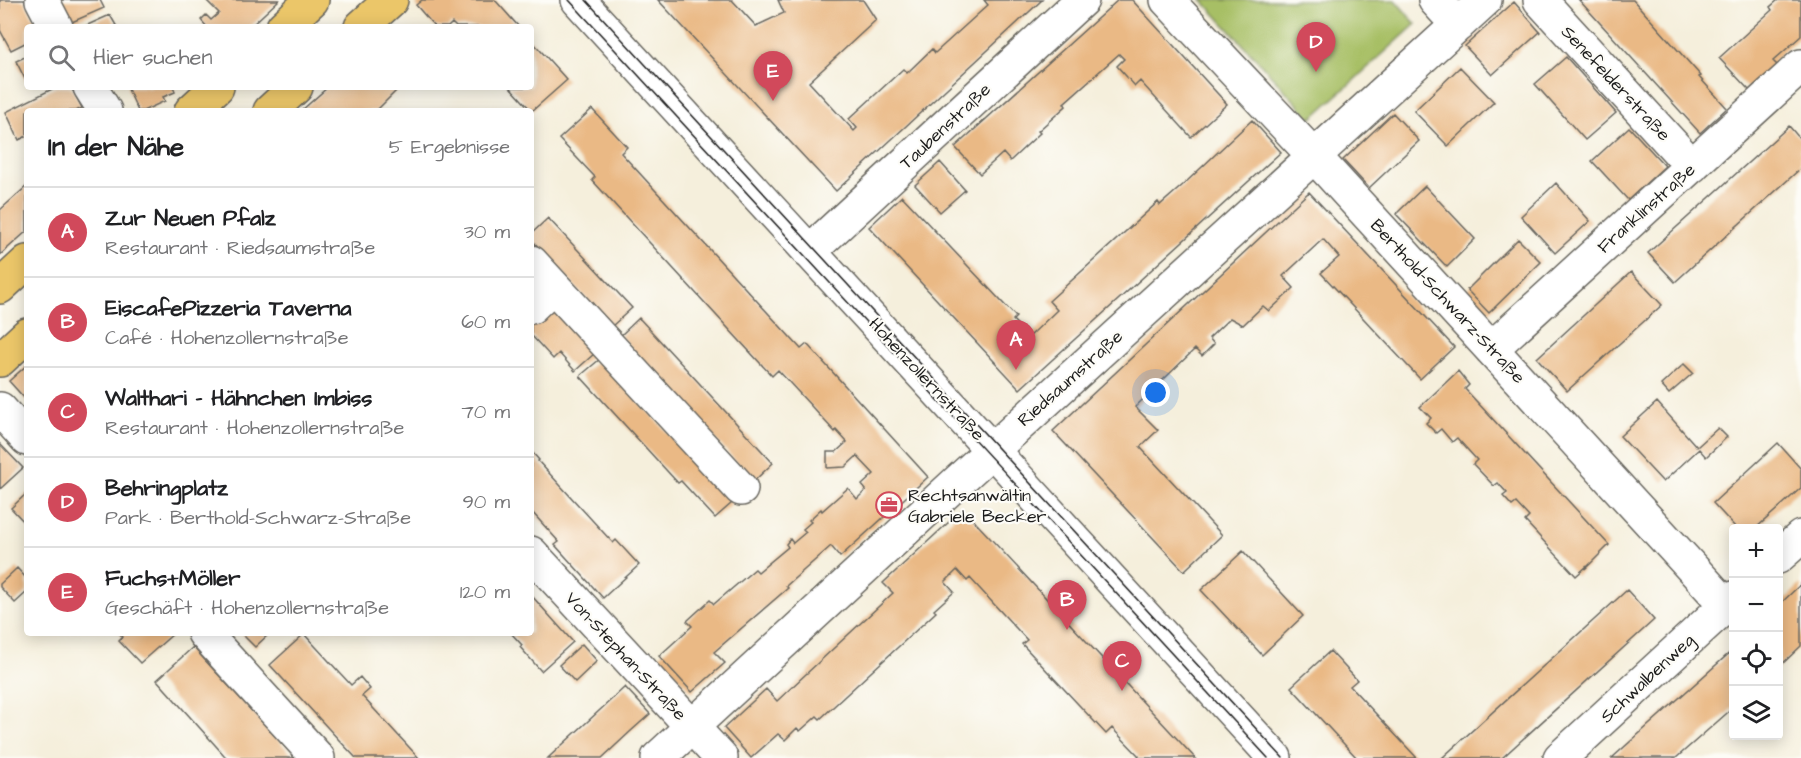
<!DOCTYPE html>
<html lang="de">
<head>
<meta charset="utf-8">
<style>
	body { margin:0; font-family:"Architects Daughter",sans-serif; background:#f2f2f2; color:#202124 }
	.controls { position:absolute; right:18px; bottom:18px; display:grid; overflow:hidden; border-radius:6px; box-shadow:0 3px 15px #0003 }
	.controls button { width:54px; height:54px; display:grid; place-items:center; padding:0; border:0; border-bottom:2px solid #e0e0e0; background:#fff; color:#202124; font:30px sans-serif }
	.you { position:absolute; left:1156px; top:393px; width:21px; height:21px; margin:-15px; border:4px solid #fff; border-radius:50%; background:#1a73e8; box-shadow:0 0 0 9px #1a73e833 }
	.badge { display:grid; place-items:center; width:39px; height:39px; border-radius:50%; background:#d1495b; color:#fff; font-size:20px; font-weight:700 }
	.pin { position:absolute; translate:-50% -50px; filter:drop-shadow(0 2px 3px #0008) }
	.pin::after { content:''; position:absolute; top:32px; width:21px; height:18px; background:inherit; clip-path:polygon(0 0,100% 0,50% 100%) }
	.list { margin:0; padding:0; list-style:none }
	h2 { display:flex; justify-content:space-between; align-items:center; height:78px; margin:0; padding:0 24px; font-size:26px }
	h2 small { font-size:20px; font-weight:400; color:#757577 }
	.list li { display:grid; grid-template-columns:39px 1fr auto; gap:18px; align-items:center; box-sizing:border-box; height:90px; padding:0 24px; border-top:2px solid #e0e0e0 }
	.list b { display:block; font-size:22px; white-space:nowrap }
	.list p { margin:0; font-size:20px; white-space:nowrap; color:#757577 }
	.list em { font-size:20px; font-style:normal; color:#757577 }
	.icon { flex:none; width:33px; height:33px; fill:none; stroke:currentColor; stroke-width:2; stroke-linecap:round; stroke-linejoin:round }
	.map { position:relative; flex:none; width:1801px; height:758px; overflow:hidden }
	.search { position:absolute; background:#fff; box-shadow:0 3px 15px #0003; left:24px; top:24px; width:510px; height:66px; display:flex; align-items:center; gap:15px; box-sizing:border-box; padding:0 21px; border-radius:6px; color:#757577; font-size:22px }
	.panel { position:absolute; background:#fff; box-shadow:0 3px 15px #0003; left:24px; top:108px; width:510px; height:528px; border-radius:6px }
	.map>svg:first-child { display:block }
	.green { fill:#a7bf65; stroke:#626e40; stroke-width:1.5 }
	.building { fill:#eab985 }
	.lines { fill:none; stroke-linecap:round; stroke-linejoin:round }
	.minor-casing { stroke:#68665f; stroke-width:36 }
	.major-casing { stroke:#68665f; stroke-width:36 }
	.minor { stroke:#fff; stroke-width:33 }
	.major { stroke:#ebc669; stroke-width:33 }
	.tram { stroke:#1c1c1c; stroke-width:1.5 }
	.labels { text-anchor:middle; stroke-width:4.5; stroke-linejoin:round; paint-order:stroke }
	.street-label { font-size:18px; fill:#1c1c1c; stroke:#fdfcf7 }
	.poi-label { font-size:18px; fill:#1c1c1c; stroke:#fdfcf7; text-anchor:start }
</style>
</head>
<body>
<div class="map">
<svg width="1801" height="758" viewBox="0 0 1801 758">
	<rect width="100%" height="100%" fill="#fdfcf7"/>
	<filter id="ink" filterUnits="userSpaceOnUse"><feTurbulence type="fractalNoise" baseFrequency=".0167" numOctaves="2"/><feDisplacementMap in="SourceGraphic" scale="12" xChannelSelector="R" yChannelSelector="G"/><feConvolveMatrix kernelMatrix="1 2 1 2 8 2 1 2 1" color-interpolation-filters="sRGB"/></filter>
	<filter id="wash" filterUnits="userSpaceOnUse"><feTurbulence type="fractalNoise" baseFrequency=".008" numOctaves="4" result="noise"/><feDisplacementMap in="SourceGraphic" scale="24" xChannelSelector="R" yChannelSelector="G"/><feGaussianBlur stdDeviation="1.35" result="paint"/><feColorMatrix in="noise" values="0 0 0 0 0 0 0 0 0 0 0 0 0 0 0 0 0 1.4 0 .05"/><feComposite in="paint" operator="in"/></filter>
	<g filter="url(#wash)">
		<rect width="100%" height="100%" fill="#f5efdc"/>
		<path class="green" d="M 1202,0 L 1395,0 L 1416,24 L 1311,119 Z"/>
		<g id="blocks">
			<path class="building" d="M 0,0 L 24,0 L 38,27 L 27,27 L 27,42 L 11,50 L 0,30 Z
				M 60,0 L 100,0 L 104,8 L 72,22 Z
				M 206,0 L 279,0 L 250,27 L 207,27 L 201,20 L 206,15 L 211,20 L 219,13 Z
				M 422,0 L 495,0 L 519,27 L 456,27 L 452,23 L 448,27 L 435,27 L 416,5 Z
				M 658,0 L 732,0 L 756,26 L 784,13 L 778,0 L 863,0 L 876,20 L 809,82 L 854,131 L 857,128 L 849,119 L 903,69 L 907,73 L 932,49 L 935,53 L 988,5 L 984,0 L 1042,0 L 836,191 Z
				M 1118,0 L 1132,0 L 1227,104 L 1191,137 L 1140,81 L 1135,86 L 1117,66 L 1124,59 L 1119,54 L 1064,103 L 1066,106 L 1038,131 L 1040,133 L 1010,161 L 1003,153 L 980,174 L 955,147 Z
				M 1579,0 L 1633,0 L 1701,76 L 1699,77 L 1727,108 L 1700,133 Z
				M 1778,0 L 1801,0 L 1801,36 L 1773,61 L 1777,65 L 1749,90 L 1719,58 L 1772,10 L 1770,7 Z
				M 1514,2 L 1540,32 L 1492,75 L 1465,46 Z
				M 110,15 L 117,27 L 83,27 Z
				M 531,40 L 567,80 L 532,111 L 510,87 L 531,87 Z
				M 27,56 L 27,83 L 16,61 Z
				M 1566,57 L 1616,113 L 1585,140 L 1535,84 Z
				M 1460,67 L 1494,102 L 1448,146 L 1414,111 Z
				M 56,87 L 71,87 L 82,108 L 76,111 L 27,111 L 27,136 L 19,140 L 6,112 Z
				M 127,87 L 173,87 L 175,92 L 163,97 L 165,101 L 143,111 L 138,111 Z
				M 328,87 L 400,87 L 376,111 L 301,111 Z
				M 592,109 L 627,147 L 621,153 L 801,349 L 807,344 L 928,477 L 840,557 L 831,546 L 786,586 L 788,588 L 714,652 L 725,663 L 692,692 L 659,656 L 692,626 L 687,621 L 710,600 L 714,604 L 755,569 L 758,572 L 788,547 L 786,544 L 790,539 L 793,543 L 806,532 L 803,529 L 811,522 L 809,520 L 821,509 L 822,511 L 848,488 L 857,499 L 866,490 L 862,485 L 874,474 L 857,456 L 845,467 L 827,468 L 827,452 L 836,452 L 847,442 L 836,430 L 835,432 L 778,370 L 772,376 L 592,180 L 595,177 L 559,139 Z
				M 1393,113 L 1419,141 L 1369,188 L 1343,160 Z
				M 1252,120 L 1281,152 L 1020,389 L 869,227 L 902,196 L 1016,317 L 1013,320 L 1029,337 L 1057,310 L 1049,301 L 1158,202 L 1160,205 L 1184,184 Z
				M 1789,126 L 1801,140 L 1801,168 L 1675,282 L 1648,253 Z
				M 1629,127 L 1665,166 L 1628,200 L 1592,161 Z
				M 940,162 L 965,190 L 940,212 L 915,185 Z
				M 1556,183 L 1590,221 L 1555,253 L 1521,216 Z
				M 27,186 L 27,231 L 0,255 L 0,210 Z
				M 1425,186 L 1475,239 L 1447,267 L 1396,214 Z
				M 1309,192 L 1454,347 L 1420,379 L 1321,273 L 1339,257 L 1323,239 L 1283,276 L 1294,288 L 1269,311 L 1263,306 L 1243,325 L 1230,318 L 1209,338 L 1214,344 L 1202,356 L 1195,349 L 1135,407 L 1158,430 L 1140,447 L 1222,535 L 1184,571 L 1053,431 Z
				M 548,218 L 632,308 L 612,326 L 531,239 L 531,234 Z
				M 1518,239 L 1541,262 L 1489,313 L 1467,290 Z
				M 1631,272 L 1662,305 L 1567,391 L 1537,358 Z
				M 548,302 L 595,353 L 575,371 L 559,353 L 553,359 L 531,335 L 531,318 Z
				M 639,318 L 773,463 L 754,481 L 620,336 Z
				M 600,359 L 732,503 L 715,518 L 681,481 L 678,483 L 580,376 Z
				M 1684,364 L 1693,373 L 1669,394 L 1661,385 Z
				M 27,365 L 27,401 L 9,381 Z
				M 1458,371 L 1469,385 L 1465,389 L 1609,545 L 1586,568 L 1586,567 L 1576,576 L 1525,521 L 1529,517 L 1516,503 L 1512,506 L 1503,496 L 1507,493 L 1498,483 L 1494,486 L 1473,464 L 1477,460 L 1457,438 L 1452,442 L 1441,429 L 1436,433 L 1426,423 L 1431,418 L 1420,407 Z
				M 1657,402 L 1697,447 L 1718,428 L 1727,437 L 1706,457 L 1699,449 L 1663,482 L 1620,436 Z
				M 1778,443 L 1801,469 L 1801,488 L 1756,528 L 1736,528 L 1713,503 Z
				M 0,444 L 23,468 L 0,489 Z
				M 531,451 L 539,460 L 538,461 L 613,543 L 616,540 L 639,565 L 603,598 L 555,545 L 559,542 L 531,511 Z
				M 27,493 L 27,525 L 11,508 Z
				M 963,509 L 1114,671 L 1195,758 L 1137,758 L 1139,756 L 1112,728 L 1106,734 L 1022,644 L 1027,640 L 970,578 L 967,581 L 957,570 L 945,582 L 954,592 L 934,610 L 936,612 L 820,719 L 817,716 L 800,731 L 797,728 L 785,740 L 778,734 L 751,758 L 724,728 L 766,689 L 777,701 L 893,593 L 883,583 Z
				M 1243,551 L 1303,616 L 1262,655 L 1201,590 Z
				M 17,568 L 27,579 L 27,592 L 15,603 L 0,587 L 0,584 Z
				M 1801,584 L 1801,646 L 1779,667 L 1779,605 Z
				M 1627,590 L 1654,620 L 1502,758 L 1442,758 Z
				M 531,595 L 573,642 L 541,671 L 520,647 L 522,645 L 511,633 L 531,633 Z
				M 119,633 L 174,633 L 140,663 L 119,641 L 123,637 Z
				M 241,633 L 270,633 L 255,647 Z
				M 304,634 L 351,685 L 360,677 L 370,689 L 362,696 L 419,758 L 356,758 L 339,740 L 270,665 Z
				M 582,644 L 597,661 L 575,682 L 559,665 Z
				M 193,647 L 214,670 L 295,758 L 227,758 L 224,755 L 157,680 Z
				M 1734,649 L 1734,707 L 1676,758 L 1612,758 Z
				M 1330,651 L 1357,680 L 1350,686 L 1417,758 L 1357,758 L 1291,687 Z
				M 625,687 L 650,714 L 631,731 L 602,758 L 548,758 Z"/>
		</g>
	</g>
	<g filter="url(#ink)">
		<use href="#blocks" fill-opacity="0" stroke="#68665f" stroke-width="1.5"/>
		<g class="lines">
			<g class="minor-casing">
				<path id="minor" d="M 42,0 L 56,27
					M 578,0 L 1275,758
					M 1167,0 L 1314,156 L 1726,605
					M 1435,0 L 1458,25
					M 1540,0 L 1692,166
					M 90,87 L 105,111
					M 809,252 L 1082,0
					M 531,262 L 741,489
					M 531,307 L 553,286
					M 1491,349 L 1801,66
					M 0,409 L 27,439
					M 531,553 L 721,758
					M 1778,557 L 1801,537
					M 204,633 L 318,758
					M 658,758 L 955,484 L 1485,0
					M 1560,758 L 1734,598"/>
			</g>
			<g class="major-casing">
				<path id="major" d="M 283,27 L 312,0
					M 361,27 L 391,0
					M 191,111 L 217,87
					M 270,111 L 296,87
					M 0,287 L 27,262
					M 0,360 L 27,335"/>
			</g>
			<use href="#minor" class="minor"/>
			<use href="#major" class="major"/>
			<path class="tram" d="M 569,0 L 1268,758
				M 586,0 L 1283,758"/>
		</g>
	</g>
	<defs>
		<g id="office-ring" transform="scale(1.35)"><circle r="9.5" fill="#fdfcf7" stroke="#d1495b" stroke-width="1.5"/><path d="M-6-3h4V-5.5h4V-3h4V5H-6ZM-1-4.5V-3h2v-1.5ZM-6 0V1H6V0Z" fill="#d1495b"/></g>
	</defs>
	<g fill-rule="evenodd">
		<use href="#office-ring" x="889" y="505"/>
	</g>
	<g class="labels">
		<g class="street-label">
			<text transform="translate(1616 83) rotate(47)" y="6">Senefelderstraße</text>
			<text transform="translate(945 126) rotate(-43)" y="6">Taubenstraße</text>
			<text transform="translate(1646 208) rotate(-42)" y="6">Franklinstraße</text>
			<text transform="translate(1448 301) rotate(47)" y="6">Berthold-Schwarz-Straße</text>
			<text transform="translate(1070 378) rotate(-42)" y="6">Riedsaumstraße</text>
			<text transform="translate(927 379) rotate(47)" y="6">Hohenzollernstraße</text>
			<text transform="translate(626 656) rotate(47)" y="6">Von-Stephan-Straße</text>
			<text transform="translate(1647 678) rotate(-43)" y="6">Schwalbenweg</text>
		</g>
		<g class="poi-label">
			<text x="908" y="501">Rechtsanwältin<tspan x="908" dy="21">Gabriele Becker</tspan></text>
		</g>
	</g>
</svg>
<div class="controls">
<button>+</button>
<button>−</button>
<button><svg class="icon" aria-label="locate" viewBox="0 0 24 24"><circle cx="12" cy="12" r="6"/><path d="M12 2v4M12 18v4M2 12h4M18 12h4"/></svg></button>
<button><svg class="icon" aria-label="layers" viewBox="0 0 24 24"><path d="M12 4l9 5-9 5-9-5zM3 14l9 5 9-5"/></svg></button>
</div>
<div class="you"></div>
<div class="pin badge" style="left:1016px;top:370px">A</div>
<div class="pin badge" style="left:1067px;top:630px">B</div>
<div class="pin badge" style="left:1122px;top:691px">C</div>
<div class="pin badge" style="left:1316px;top:72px">D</div>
<div class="pin badge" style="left:773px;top:101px">E</div>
<div class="search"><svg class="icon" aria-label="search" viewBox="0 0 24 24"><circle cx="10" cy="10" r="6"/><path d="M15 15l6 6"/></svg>Hier suchen</div>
<section class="panel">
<h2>In der Nähe<small>5 Ergebnisse</small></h2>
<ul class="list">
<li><span class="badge">A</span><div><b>Zur Neuen Pfalz</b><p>Restaurant · Riedsaumstraße</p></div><em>30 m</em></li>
<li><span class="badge">B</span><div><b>EiscafePizzeria Taverna</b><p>Café · Hohenzollernstraße</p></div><em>60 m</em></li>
<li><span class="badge">C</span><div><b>Walthari - Hähnchen Imbiss</b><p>Restaurant · Hohenzollernstraße</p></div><em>70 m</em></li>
<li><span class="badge">D</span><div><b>Behringplatz</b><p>Park · Berthold-Schwarz-Straße</p></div><em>90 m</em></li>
<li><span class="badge">E</span><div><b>Fuchs+Möller</b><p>Geschäft · Hohenzollernstraße</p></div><em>120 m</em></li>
</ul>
</section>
</div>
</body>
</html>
